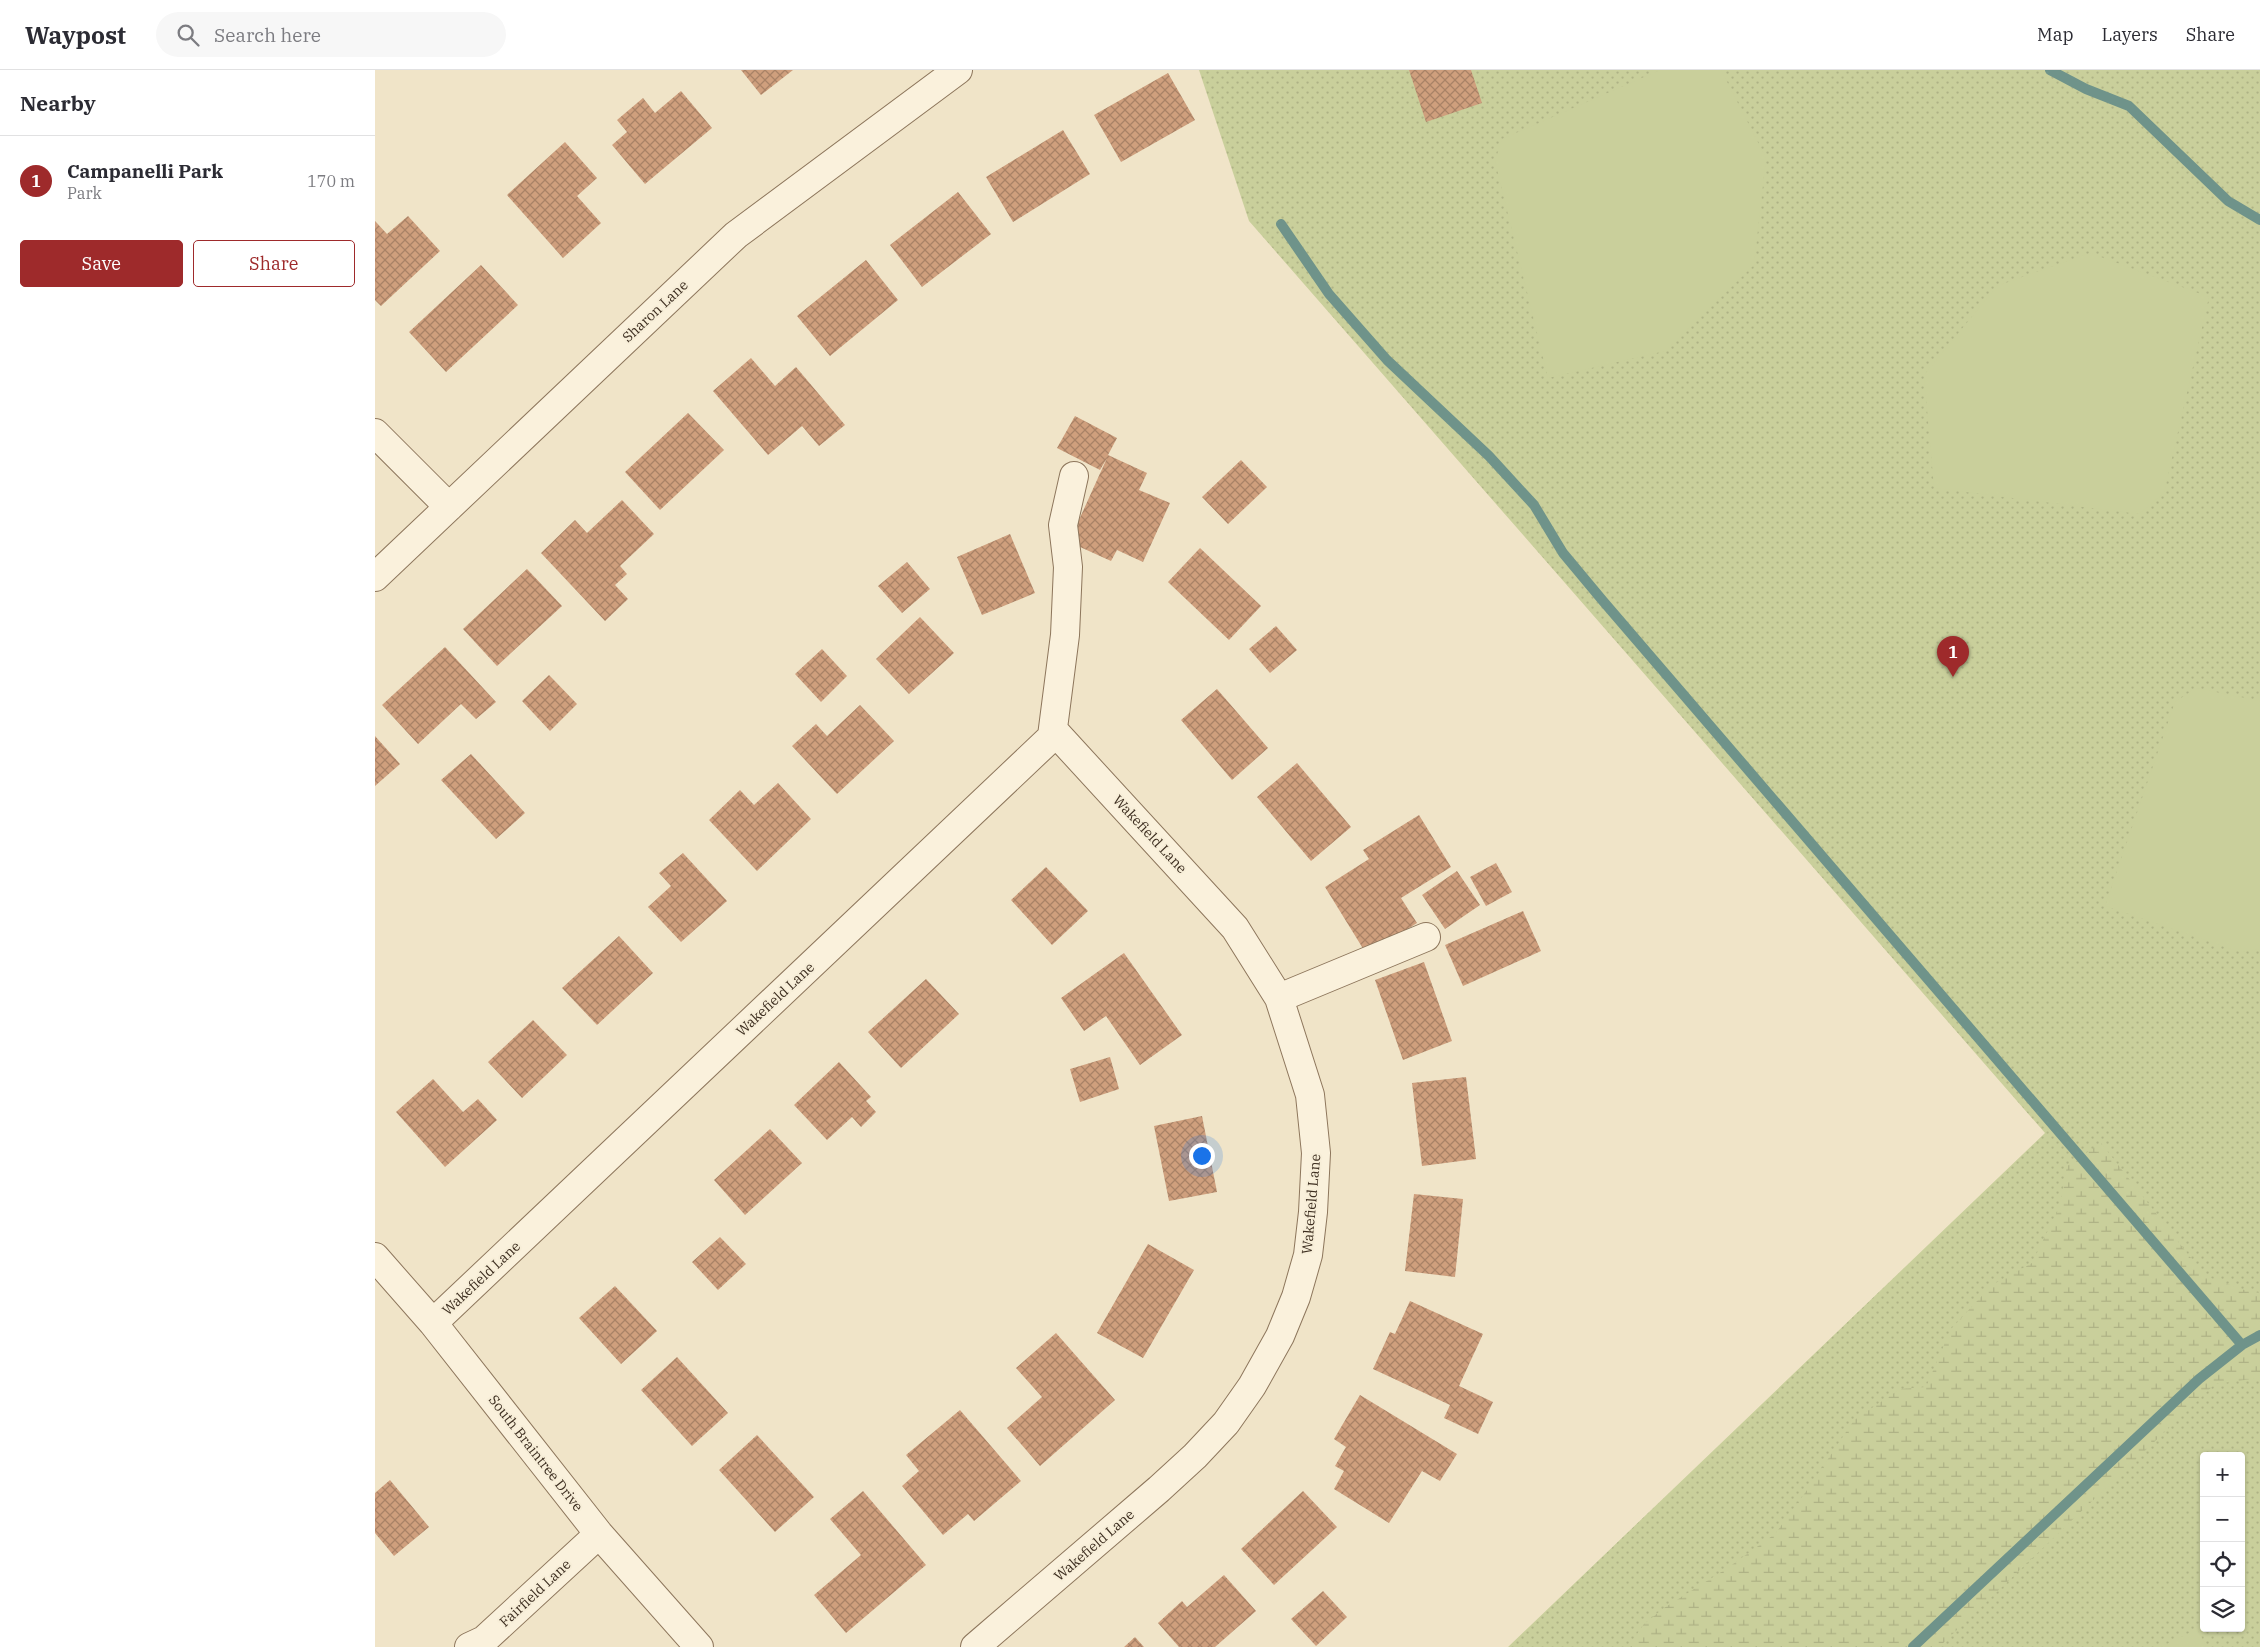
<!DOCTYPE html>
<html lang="en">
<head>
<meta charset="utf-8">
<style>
	body { margin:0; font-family:"IBM Plex Serif",serif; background:#f7f7f7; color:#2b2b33 }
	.controls { position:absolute; right:15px; bottom:15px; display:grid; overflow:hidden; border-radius:5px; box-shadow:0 1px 4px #0004 }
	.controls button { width:45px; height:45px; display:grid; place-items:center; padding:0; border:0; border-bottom:1px solid #e1e1e2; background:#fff; color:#2b2b33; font:25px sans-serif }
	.you { position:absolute; left:826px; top:1085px; width:18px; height:18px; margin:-12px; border:4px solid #fff; border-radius:50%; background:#1a73e8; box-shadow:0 0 0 8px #1a73e833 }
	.badge { display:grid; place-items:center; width:32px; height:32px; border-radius:50%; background:#9e2a2b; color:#fff; font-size:16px; font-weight:700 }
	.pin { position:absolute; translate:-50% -41px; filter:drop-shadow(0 1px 2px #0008) }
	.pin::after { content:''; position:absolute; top:26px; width:18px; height:15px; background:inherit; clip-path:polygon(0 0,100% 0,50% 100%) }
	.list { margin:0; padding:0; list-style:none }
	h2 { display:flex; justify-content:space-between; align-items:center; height:65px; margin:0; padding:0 20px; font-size:21px }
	h2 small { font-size:16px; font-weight:400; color:#7c7c81 }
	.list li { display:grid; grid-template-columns:32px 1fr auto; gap:15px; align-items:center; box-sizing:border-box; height:90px; padding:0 20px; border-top:1px solid #e1e1e2 }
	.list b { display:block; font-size:19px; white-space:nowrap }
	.list p { margin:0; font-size:16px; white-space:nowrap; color:#7c7c81 }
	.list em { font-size:16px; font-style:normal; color:#7c7c81 }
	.actions { display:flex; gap:10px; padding:15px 20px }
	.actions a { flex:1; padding:11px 0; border:1px solid #9e2a2b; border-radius:5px; text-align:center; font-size:18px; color:#9e2a2b }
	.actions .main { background:#9e2a2b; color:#fff }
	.icon { flex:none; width:28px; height:28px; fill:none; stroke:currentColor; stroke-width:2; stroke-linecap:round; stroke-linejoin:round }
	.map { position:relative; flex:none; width:1885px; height:1577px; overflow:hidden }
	header { display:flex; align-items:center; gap:30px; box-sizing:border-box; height:70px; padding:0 25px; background:#fff; border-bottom:1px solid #e1e1e2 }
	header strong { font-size:24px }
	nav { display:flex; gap:28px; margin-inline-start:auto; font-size:18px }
	.search { width:350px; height:45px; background:#f7f7f7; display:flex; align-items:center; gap:12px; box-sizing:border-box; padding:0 18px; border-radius:28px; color:#7c7c81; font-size:19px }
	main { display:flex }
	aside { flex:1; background:#fff }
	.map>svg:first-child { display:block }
	.grass { fill:url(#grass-dots); fill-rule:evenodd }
	.wetland { fill:url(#wetland-marsh) }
	.pitch { fill:#c9cf9b }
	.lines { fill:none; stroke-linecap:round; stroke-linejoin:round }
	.stream { stroke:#6f938a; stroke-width:10 }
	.building { fill:url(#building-cross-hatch) }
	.minor-casing { stroke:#8d765c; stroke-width:30 }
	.minor { stroke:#faf1dc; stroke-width:28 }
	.labels { text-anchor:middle; stroke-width:4; stroke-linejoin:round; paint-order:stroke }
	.street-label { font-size:14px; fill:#3d2e20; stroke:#f7eed8 }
</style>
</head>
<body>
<header>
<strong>Waypost</strong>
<div class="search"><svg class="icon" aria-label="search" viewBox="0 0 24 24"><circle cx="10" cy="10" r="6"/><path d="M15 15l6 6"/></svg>Search here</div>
<nav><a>Map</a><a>Layers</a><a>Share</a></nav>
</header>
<main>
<aside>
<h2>Nearby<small></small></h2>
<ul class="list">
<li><span class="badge">1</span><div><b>Campanelli Park</b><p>Park</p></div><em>170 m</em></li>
</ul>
<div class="actions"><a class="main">Save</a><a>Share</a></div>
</aside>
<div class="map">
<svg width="1885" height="1577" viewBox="0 0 1885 1577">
	<defs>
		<pattern id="grass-dots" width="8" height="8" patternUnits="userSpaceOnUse" patternTransform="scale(1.25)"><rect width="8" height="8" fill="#c9cf9b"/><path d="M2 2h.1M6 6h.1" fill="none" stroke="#aeb285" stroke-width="1.8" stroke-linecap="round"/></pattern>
		<pattern id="wetland-marsh" width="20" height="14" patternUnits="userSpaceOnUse" patternTransform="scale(1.25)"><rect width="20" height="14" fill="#c9cf9b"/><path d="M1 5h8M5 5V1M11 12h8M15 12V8" fill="none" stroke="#aeb285"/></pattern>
		<pattern id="building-cross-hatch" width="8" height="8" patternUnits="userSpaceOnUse" patternTransform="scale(1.25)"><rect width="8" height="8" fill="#cf9f7d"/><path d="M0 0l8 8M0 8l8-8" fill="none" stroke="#a98266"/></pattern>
	</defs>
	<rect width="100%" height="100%" fill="#f0e4c8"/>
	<path class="grass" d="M 824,0 L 1885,0 L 1885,1577 L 1133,1577 L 1670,1063 L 874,151 ZM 1829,1386 L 1866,1386 L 1866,1558 L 1829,1558 Z"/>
	<path class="wetland" d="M 1726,1073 L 1830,1206 L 1872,1221 L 1885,1223 L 1885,1308 L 1840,1314 L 1564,1577 L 1253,1577 L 1269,1554 L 1289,1538 L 1351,1499 L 1400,1464 L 1435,1416 L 1479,1350 L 1525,1319 L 1551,1317 L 1576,1259 L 1617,1215 L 1657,1193 L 1684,1138 L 1692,1096 Z"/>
	<path class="pitch" d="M 1285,0 L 1346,0 L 1391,88 L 1379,195 L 1290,281 L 1173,308 L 1120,91 L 1127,69 Z
		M 1715,183 L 1834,227 L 1789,423 L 1764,444 L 1559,418 L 1549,305 L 1622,216 Z
		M 1821,618 L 1885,631 L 1885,879 L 1865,882 L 1730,836 L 1800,632 Z
		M 1822,1559 L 1832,1577 L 1786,1577 Z"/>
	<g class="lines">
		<path class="stream" d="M 1675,0 L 1711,19 L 1754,36 L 1853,131 L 1885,150
			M 906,154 L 954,224 L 1012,290 L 1114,386 L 1159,435 L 1188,483 L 1228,531 L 1867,1275
			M 1538,1577 L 1824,1309 L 1867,1275 L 1885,1265"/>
	</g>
	<path class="building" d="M 366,0 L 418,0 L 386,25 Z
		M 1034,0 L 1096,0 L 1107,33 L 1051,52 Z
		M 793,3 L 820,50 L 746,92 L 719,45 Z
		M 306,21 L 337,58 L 270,114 L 237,75 L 252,62 L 242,50 L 268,28 L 280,43 Z
		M 688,60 L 715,104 L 638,152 L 611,107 Z
		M 190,72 L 222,108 L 202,126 L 226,153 L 188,188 L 132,125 Z
		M 583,122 L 616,164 L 547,217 L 515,175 Z
		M 33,146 L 65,181 L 6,236 L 0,230 L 0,151 L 12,164 Z
		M 491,190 L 523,230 L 455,286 L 422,246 Z
		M 106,195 L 143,235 L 71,302 L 34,262 Z
		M 376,288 L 400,316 L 421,297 L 470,355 L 444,376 L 427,356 L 393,385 L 338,321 Z
		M 313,343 L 349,380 L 285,440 L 250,402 Z
		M 700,346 L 742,368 L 733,385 L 772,403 L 764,420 L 795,433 L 768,492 L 742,480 L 736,491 L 694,472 L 732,388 L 725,400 L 682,378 Z
		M 866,390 L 892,417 L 853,454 L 827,427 Z
		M 247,430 L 279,464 L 245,496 L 252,504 L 240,515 L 253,529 L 230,551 L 166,483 L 200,450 L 212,463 Z
		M 635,464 L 660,523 L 607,545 L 582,487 Z
		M 825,478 L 886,536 L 854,570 L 793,512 Z
		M 532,492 L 555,519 L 527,543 L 503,516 Z
		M 152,499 L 187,536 L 122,596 L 88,559 Z
		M 545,547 L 579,583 L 534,624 L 501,589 Z
		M 901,556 L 922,580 L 895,603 L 874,579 Z
		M 70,577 L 121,632 L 101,649 L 86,634 L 43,674 L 7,635 Z
		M 447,579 L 472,606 L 446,632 L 420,604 Z
		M 174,605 L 202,634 L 175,661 L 147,631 Z
		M 842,619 L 893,678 L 857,710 L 806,650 Z
		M 485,635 L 519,671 L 462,724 L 417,676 L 441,654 L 452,666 Z
		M 0,666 L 25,694 L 0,716 Z
		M 96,684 L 150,743 L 121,769 L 66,710 Z
		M 922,693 L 976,757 L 936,791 L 882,727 Z
		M 403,713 L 436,749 L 382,801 L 334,750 L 365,720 L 379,735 Z
		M 1044,745 L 1076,797 L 1026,828 L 1042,853 L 992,885 L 950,817 L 994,789 L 988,780 Z
		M 308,783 L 352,831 L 306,872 L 273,837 L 296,816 L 284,803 Z
		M 1121,793 L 1137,822 L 1111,836 L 1095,807 Z
		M 671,797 L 713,841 L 677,875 L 636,830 Z
		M 1082,801 L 1105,835 L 1070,859 L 1047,825 Z
		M 1148,841 L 1166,881 L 1088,916 L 1070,875 Z
		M 244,866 L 278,903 L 222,955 L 187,918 Z
		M 749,883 L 807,965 L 765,995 L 731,946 L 709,961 L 686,928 Z
		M 1049,892 L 1077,971 L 1028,990 L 1000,910 Z
		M 551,909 L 584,944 L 526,998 L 493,962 Z
		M 158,950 L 192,985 L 147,1028 L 113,992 Z
		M 735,987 L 744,1019 L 705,1032 L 695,999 Z
		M 464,992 L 496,1027 L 491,1031 L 501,1042 L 486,1057 L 477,1047 L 452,1070 L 419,1035 Z
		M 1091,1007 L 1101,1089 L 1047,1096 L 1037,1013 Z
		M 58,1009 L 88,1042 L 103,1029 L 122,1050 L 70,1097 L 21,1042 Z
		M 827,1046 L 842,1122 L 794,1131 L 779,1056 Z
		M 395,1059 L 427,1093 L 370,1145 L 339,1110 Z
		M 1039,1124 L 1088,1129 L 1080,1207 L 1030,1201 Z
		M 345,1167 L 371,1194 L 343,1220 L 317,1192 Z
		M 773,1174 L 819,1200 L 768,1288 L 722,1263 Z
		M 240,1216 L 282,1261 L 246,1294 L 204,1248 Z
		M 1035,1231 L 1108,1264 L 1084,1316 L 1118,1332 L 1103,1364 L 1069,1348 L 1075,1335 L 998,1299 L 1015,1262 L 1020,1264 Z
		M 681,1263 L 740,1330 L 665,1396 L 632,1358 L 667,1327 L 641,1298 Z
		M 302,1287 L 353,1343 L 317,1376 L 266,1320 Z
		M 985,1325 L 1082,1384 L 1065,1411 L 1047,1401 L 1014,1453 L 959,1419 L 969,1401 L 960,1396 L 971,1377 L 959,1369 Z
		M 585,1340 L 646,1411 L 599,1451 L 593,1444 L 568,1465 L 527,1416 L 544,1401 L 531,1385 Z
		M 382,1365 L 439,1427 L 400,1462 L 344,1400 Z
		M 15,1410 L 54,1457 L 19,1486 L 0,1463 L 0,1423 Z
		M 488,1421 L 551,1495 L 471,1563 L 439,1525 L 486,1485 L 455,1449 Z
		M 928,1421 L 962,1457 L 899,1515 L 866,1479 Z
		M 849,1505 L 881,1541 L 840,1577 L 804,1577 L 783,1553 L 807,1531 L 812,1537 Z
		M 948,1521 L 972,1547 L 941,1576 L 916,1549 Z
		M 760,1567 L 769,1577 L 749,1577 Z"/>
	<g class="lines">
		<g class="minor-casing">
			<path id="minor" d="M 0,363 L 74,437
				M 0,507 L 361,165 L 583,0
				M 677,666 L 690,565 L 693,497 L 688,455 L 699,406
				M 904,928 L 1051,867
				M 0,1187 L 58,1253 L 224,1464 L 324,1577
				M 58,1253 L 681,663 L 860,858 L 904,928 L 935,1025 L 941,1083 L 938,1142 L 933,1185 L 921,1227 L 905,1266 L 877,1316 L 851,1353 L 820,1386 L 784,1419 L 600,1577
				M 94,1577 L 109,1570 L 224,1464"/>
		</g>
		<use href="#minor" class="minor"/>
	</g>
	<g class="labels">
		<g class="street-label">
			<text transform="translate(280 241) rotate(-43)" y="5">Sharon Lane</text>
			<text transform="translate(775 764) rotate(47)" y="5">Wakefield Lane</text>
			<text transform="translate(400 929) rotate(-43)" y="5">Wakefield Lane</text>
			<text transform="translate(936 1134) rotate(-85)" y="5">Wakefield Lane</text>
			<text transform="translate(106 1208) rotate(-43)" y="5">Wakefield Lane</text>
			<text transform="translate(161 1383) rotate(52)" y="5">South Braintree Drive</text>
			<text transform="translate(719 1475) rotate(-41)" y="5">Wakefield Lane</text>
			<text transform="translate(160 1523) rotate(-43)" y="5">Fairfield Lane</text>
		</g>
	</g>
</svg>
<div class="controls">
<button>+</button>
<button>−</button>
<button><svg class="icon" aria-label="locate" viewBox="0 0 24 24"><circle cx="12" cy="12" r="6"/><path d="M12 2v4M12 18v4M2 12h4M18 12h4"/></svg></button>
<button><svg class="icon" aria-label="layers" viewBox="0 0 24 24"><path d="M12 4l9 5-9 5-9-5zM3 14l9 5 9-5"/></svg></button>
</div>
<div class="you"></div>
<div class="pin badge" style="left:1578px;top:607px">1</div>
</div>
</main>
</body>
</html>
